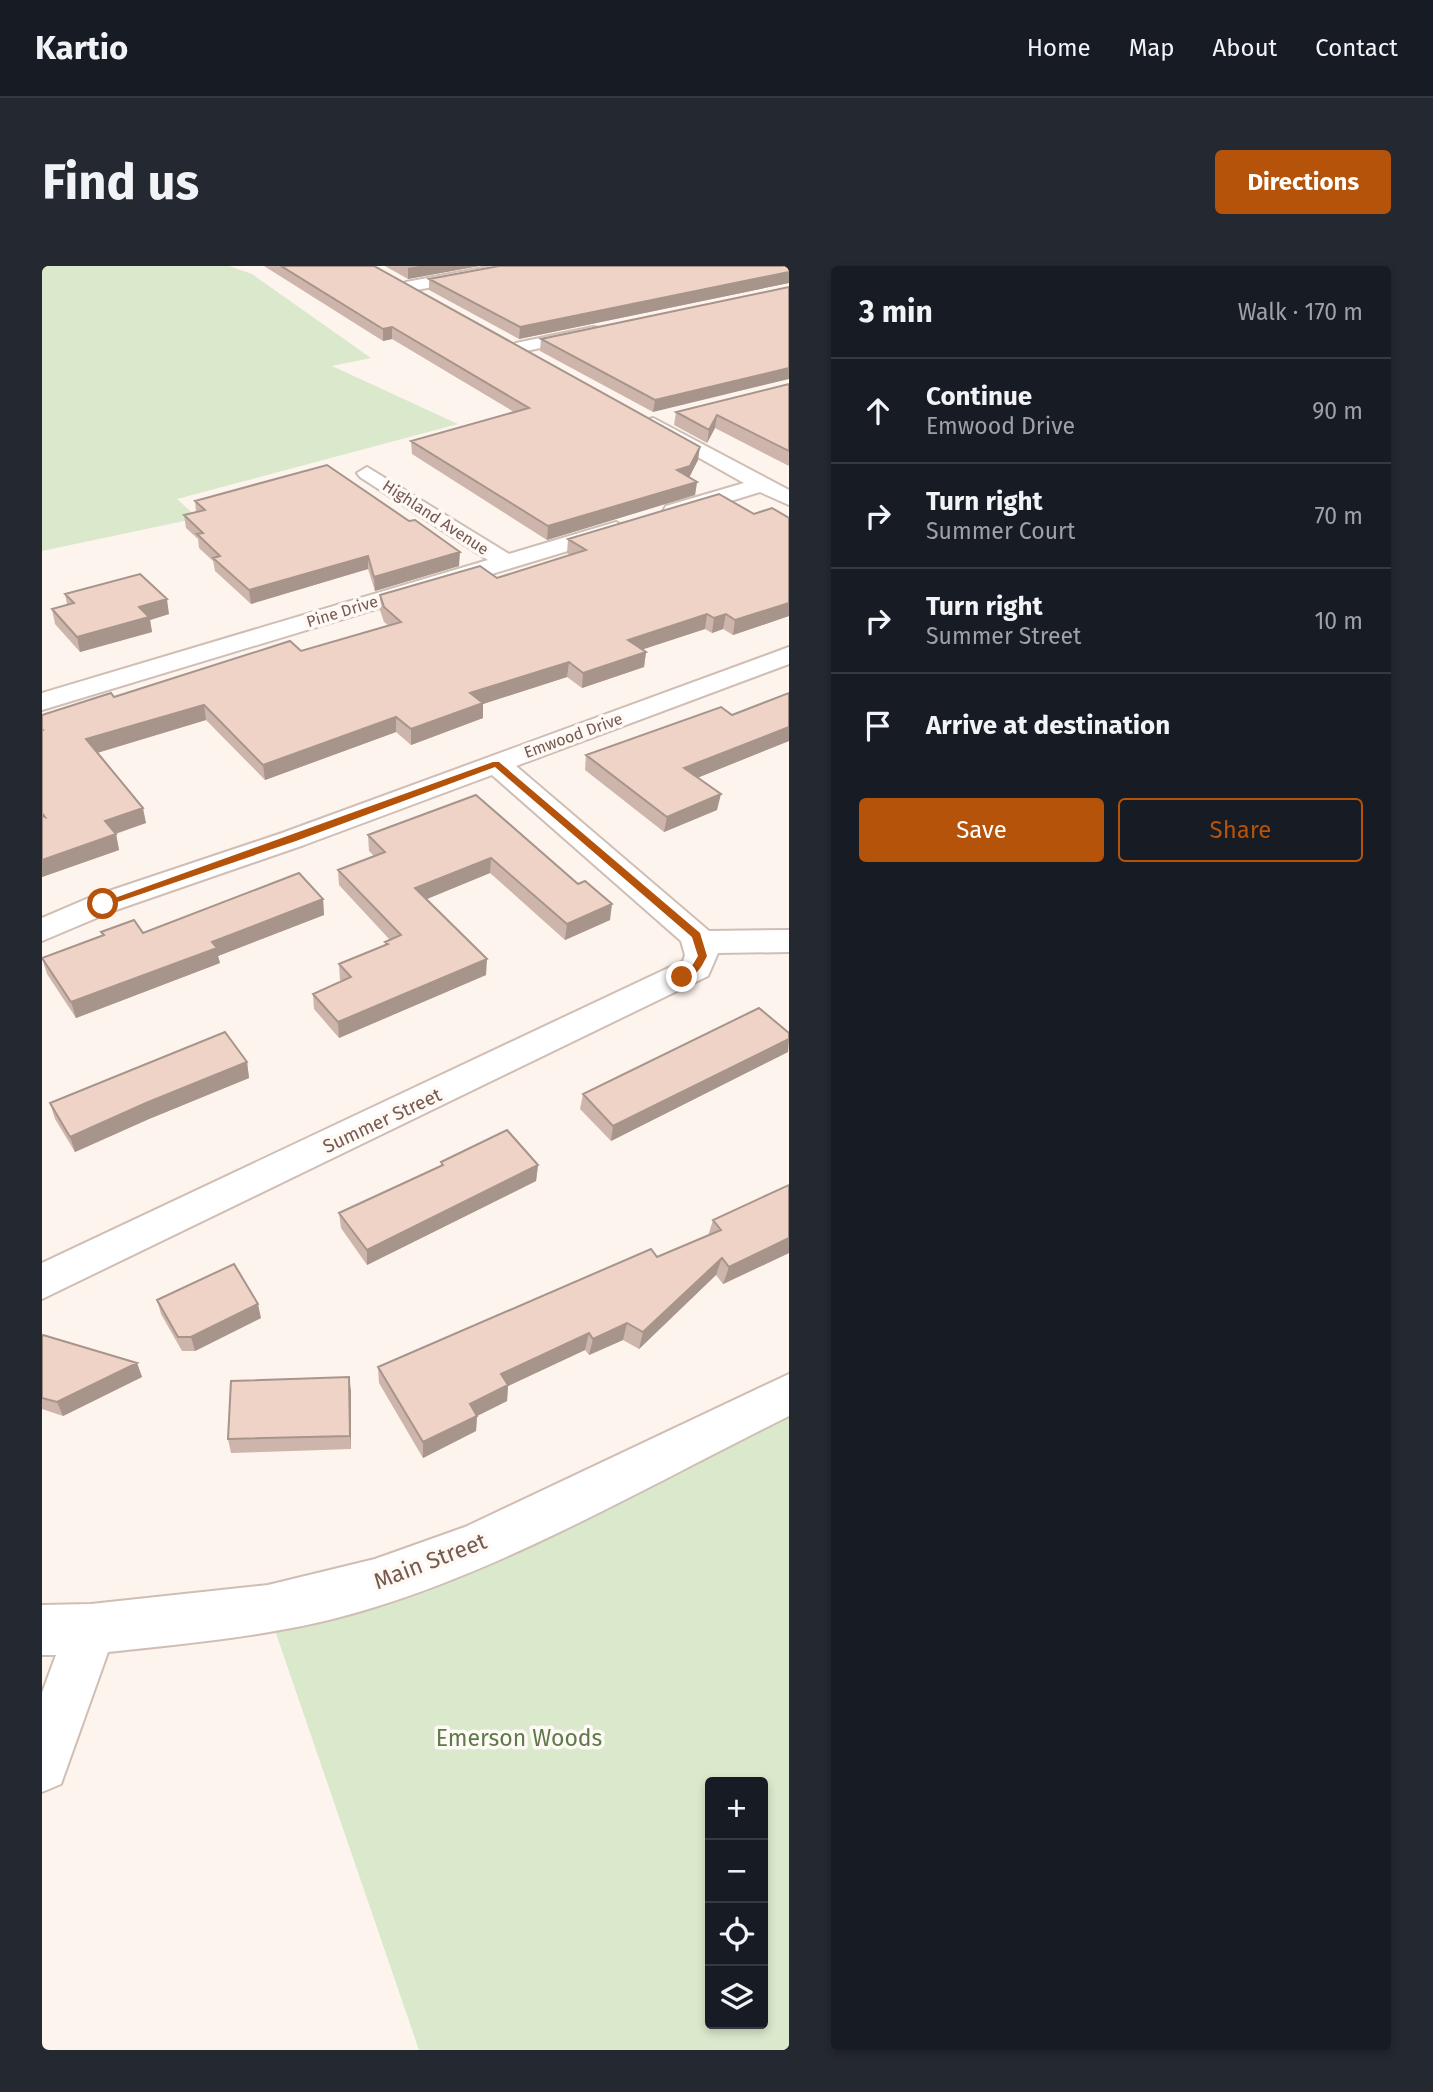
<!DOCTYPE html>
<html lang="en">
<head>
<meta charset="utf-8">
<style>
	body { margin:0; font-family:"Fira Sans",sans-serif; background:#242831; color:#f1f3f6 }
	.controls { position:absolute; right:21px; bottom:21px; display:grid; overflow:hidden; border-radius:7px; box-shadow:0 4px 10px #0003 }
	.controls button { width:63px; height:63px; display:grid; place-items:center; padding:0; border:0; border-bottom:2px solid #363941; background:#171b24; color:#f1f3f6; font:35px sans-serif }
	.stop { position:absolute; width:21px; height:21px; margin:-16px; border:5px solid #b45309; border-radius:50%; background:#fff }
	.stop.end { background:#b45309; border-color:#fff; box-shadow:0 2px 7px #0008 }
	.list { margin:0; padding:0; list-style:none }
	h2 { display:flex; justify-content:space-between; align-items:center; height:91px; margin:0; padding:0 28px; font-size:30px }
	h2 small { font-size:23px; font-weight:400; color:#9ea1a6 }
	.list li { display:grid; grid-template-columns:46px 1fr auto; gap:21px; align-items:center; box-sizing:border-box; height:105px; padding:0 28px; border-top:2px solid #363941 }
	.list b { display:block; font-size:26px; white-space:nowrap }
	.list p { margin:0; font-size:23px; white-space:nowrap; color:#9ea1a6 }
	.list em { font-size:23px; font-style:normal; color:#9ea1a6 }
	.actions { display:flex; gap:14px; padding:21px 28px }
	.actions a { flex:1; padding:16px 0; border:2px solid #b45309; border-radius:7px; text-align:center; font-size:24px; color:#b45309 }
	.actions .main { background:#b45309; color:#fff }
	.icon { flex:none; width:38px; height:38px; fill:none; stroke:currentColor; stroke-width:2; stroke-linecap:round; stroke-linejoin:round }
	.map { position:relative; flex:none; width:747px; height:1784px; overflow:hidden; border-radius:7px }
	header { display:flex; align-items:center; gap:42px; box-sizing:border-box; height:98px; padding:0 35px; background:#171b24; border-bottom:2px solid #363941 }
	header strong { font-size:33px }
	nav { display:flex; gap:38px; margin-inline-start:auto; font-size:24px }
	.intro { display:flex; align-items:center; justify-content:space-between; box-sizing:border-box; height:168px; padding:0 42px }
	h1 { margin:0; font-size:49px }
	.button { padding:18px 32px; border-radius:7px; background:#b45309; color:#fff; font-size:24px; font-weight:700 }
	main { display:flex; gap:42px; padding:0 42px }
	aside { flex:1; background:#171b24; border-radius:7px; box-shadow:0 4px 10px #0003 }
	.map>svg:first-child { display:block }
	.green { fill:#dae9cc; fill-rule:evenodd }
	.lines { fill:none; stroke-linecap:round; stroke-linejoin:round }
	.street-casing { stroke:#d0beb5; stroke-width:4 }
	.street { fill:#fff; fill-rule:evenodd }
	.wall { fill:#ceb5ab }
	.shaded-wall { fill:#a7948b }
	.building { fill:#efd3c7; stroke:#a7948b; stroke-width:2 }
	.route { fill:#b45309 }
	.labels { text-anchor:middle; stroke-width:7; stroke-linejoin:round; paint-order:stroke }
	.far-street-label { font-size:16px; fill:#765a50; stroke:#fef9f4 }
	.street-label { font-size:19px; fill:#765a50; stroke:#fef9f4 }
	.near-street-label { font-size:23px; fill:#765a50; stroke:#fef9f4 }
	.near-park-label { font-size:23px; fill:#5d7b49; stroke:#fef9f4 }
</style>
</head>
<body>
<header>
<strong>Kartio</strong>
<nav><a>Home</a><a>Map</a><a>About</a><a>Contact</a></nav>
</header>
<div class="intro"><h1>Find us</h1><a class="button">Directions</a></div>
<main>
<div class="map">
<svg width="747" height="1784" viewBox="0 0 747 1784">
	<rect width="100%" height="100%" fill="#fcf4ed"/>
	<path class="green" d="M 0,0 L 187,0 L 210,8 L 329,92 L 290,100 L 416,158 L 135,233 L 156,252 L 0,285 Z
		M 747,1125 L 747,1784 L 377,1784 L 226,1344 ZM 668,1516 L 721,1516 L 721,1758 L 668,1758 Z"/>
	<g class="lines">
		<g class="street-casing">
			<path id="street" d="M 451,0 L 484,0 L 476,5 L 364,26 L 356,21 L 364,16 Z
				M 551,61 L 557,62 L 560,66 L 557,70 L 474,87 L 465,82 L 474,77 Z
				M 611,152 L 747,224 L 747,239 L 718,226 L 640,250 L 624,250 L 621,245 L 624,240 L 702,217 L 604,162 L 601,158 L 604,154 Z
				M 325,201 L 467,288 L 574,256 L 585,263 L 582,268 L 0,444 L 0,427 L 446,294 L 318,211 L 315,207 Z
				M 747,381 L 747,398 L 474,500 L 667,665 L 747,664 L 747,686 L 676,687 L 666,710 L 0,1033 L 0,997 L 641,695 L 643,689 L 639,675 L 450,509 L 262,579 L 71,645 L 0,675 L 0,652 L 49,631 L 240,567 Z
				M 747,1108 L 747,1150 C 615,1215 473,1298 333,1341 C 245,1369 157,1376 66,1386 L 19,1518 L 0,1526 L 0,1427 L 14,1389 L 0,1389 L 0,1339 L 49,1338 L 226,1319 L 333,1293 L 423,1261 Z"/>
		</g>
		<use href="#street" class="street"/>
	</g>
	<path class="wall" d="M 222,0 L 332,0 L 656,194 L 647,211 L 655,216 L 653,229 L 505,274 L 370,188 L 369,175 L 472,146 L 350,73 L 341,75 Z
		M 343,0 L 437,0 L 366,13 Z
		M 747,0 L 747,17 L 477,73 L 387,24 L 387,13 Z
		M 747,21 L 611,146 L 498,85 L 499,73 Z
		M 747,118 L 747,200 L 673,162 L 665,177 L 632,159 L 634,146 Z
		M 153,235 L 417,300 L 333,325 L 326,303 L 209,338 L 173,305 L 171,295 L 157,282 L 156,273 L 144,262 L 142,249 L 154,246 Z
		M 712,248 L 747,252 L 747,350 L 691,369 L 681,363 L 670,367 L 663,363 L 600,383 L 604,386 L 602,401 L 540,422 L 525,411 L 441,438 L 441,452 L 369,479 L 354,466 L 223,514 L 164,454 L 55,487 L 104,557 L 74,568 L 77,584 L 0,611 L 0,449 L 259,385 L 346,359 L 342,356 L 338,344 L 338,329 L 455,312 L 528,289 L 525,287 L 526,273 Z
		M 23,328 L 127,348 L 108,354 L 110,366 L 38,386 L 13,358 L 10,343 L 25,338 Z
		M 747,427 L 747,475 L 655,512 L 675,544 L 622,566 L 543,504 L 544,489 L 690,449 Z
		M 434,529 L 568,654 L 523,674 L 448,607 L 384,633 L 444,709 L 297,772 L 272,743 L 271,728 L 300,715 L 298,714 L 297,698 L 343,679 L 343,676 L 348,674 L 297,619 L 296,604 L 332,590 L 327,585 L 326,569 Z
		M 281,633 L 282,649 L 176,690 L 178,697 L 34,752 L 5,708 L 0,692 L 60,670 L 59,666 L 101,667 Z
		M 747,767 L 746,786 L 569,875 L 538,843 L 541,828 Z
		M 205,796 L 207,812 L 107,853 L 33,886 L 13,853 L 8,837 Z
		M 399,896 L 496,899 L 494,915 L 325,999 L 299,962 L 297,947 L 399,900 Z
		M 747,919 L 747,987 L 681,1018 L 674,1009 L 597,1083 L 581,1074 L 547,1089 L 543,1084 L 466,1120 L 465,1135 L 435,1150 L 434,1165 L 381,1192 L 337,1117 L 336,1101 L 615,991 L 666,970 L 671,954 Z
		M 115,1034 L 219,1052 L 153,1085 L 140,1085 L 119,1048 Z
		M 0,1071 L 95,1097 L 100,1111 L 21,1150 L 0,1143 Z
		M 307,1111 L 309,1183 L 189,1187 L 186,1173 Z"/>
	<path class="shaded-wall" d="M 377,0 L 437,0 L 366,13 L 366,2 Z
		M 747,6 L 747,17 L 477,73 L 478,61 Z
		M 350,61 L 350,73 L 341,75 L 341,63 Z
		M 747,102 L 747,113 L 611,146 L 613,134 Z
		M 675,149 L 673,162 L 665,177 L 667,164 Z
		M 658,181 L 656,194 L 646,214 L 635,204 Z
		M 655,216 L 653,229 L 505,274 L 506,260 Z
		M 418,286 L 417,300 L 333,325 L 332,311 Z
		M 326,290 L 326,303 L 209,338 L 207,324 Z
		M 125,333 L 127,348 L 108,354 L 110,366 L 38,386 L 35,371 L 97,341 Z
		M 747,337 L 747,350 L 691,369 L 693,354 Z
		M 665,348 L 663,363 L 584,389 L 586,374 Z
		M 684,348 L 681,363 L 670,367 L 672,352 Z
		M 604,386 L 602,401 L 540,422 L 541,407 Z
		M 527,396 L 525,411 L 441,438 L 441,452 L 369,479 L 369,463 L 428,427 Z
		M 162,439 L 164,454 L 48,489 L 44,473 Z
		M 354,451 L 354,466 L 223,514 L 221,499 Z
		M 747,461 L 747,475 L 640,518 L 642,502 Z
		M 679,528 L 675,544 L 622,566 L 625,551 Z
		M 101,542 L 104,557 L 66,570 L 63,555 Z
		M 74,568 L 77,584 L 0,611 L 0,594 Z
		M 449,592 L 448,607 L 373,638 L 373,622 Z
		M 281,633 L 282,649 L 176,690 L 178,697 L 34,752 L 29,736 L 170,676 Z
		M 570,638 L 568,654 L 523,674 L 525,658 Z
		M 445,693 L 444,709 L 297,772 L 296,756 Z
		M 747,773 L 746,786 L 569,875 L 571,860 Z
		M 205,796 L 207,812 L 107,853 L 33,886 L 28,871 L 104,837 Z
		M 496,899 L 494,915 L 325,999 L 325,984 Z
		M 747,972 L 747,987 L 681,1018 L 687,1001 Z
		M 680,992 L 674,1009 L 597,1083 L 601,1066 Z
		M 216,1038 L 219,1052 L 153,1085 L 149,1071 Z
		M 585,1057 L 581,1074 L 547,1089 L 551,1073 Z
		M 547,1067 L 543,1084 L 466,1120 L 465,1135 L 427,1154 L 428,1138 L 459,1108 Z
		M 95,1097 L 100,1111 L 21,1150 L 15,1136 Z
		M 307,1111 L 309,1125 L 309,1183 L 308,1170 Z
		M 435,1150 L 434,1165 L 381,1192 L 381,1176 Z"/>
	<path class="building" d="M 239,0 L 332,0 L 658,181 L 648,200 L 635,204 L 655,216 L 506,260 L 369,175 L 487,142 L 350,61 L 341,63 Z
		M 457,0 L 747,0 L 747,6 L 478,61 L 387,13 Z
		M 747,21 L 747,102 L 613,134 L 499,73 Z
		M 747,118 L 747,185 L 675,149 L 667,164 L 634,146 Z
		M 285,199 L 367,255 L 373,254 L 418,286 L 332,311 L 326,290 L 207,324 L 171,292 L 178,290 L 155,268 L 161,267 L 142,249 L 163,244 L 153,235 Z
		M 677,228 L 712,248 L 730,242 L 747,252 L 747,337 L 693,354 L 684,348 L 672,352 L 665,348 L 586,374 L 604,386 L 541,407 L 527,396 L 428,427 L 441,437 L 369,463 L 354,451 L 221,499 L 162,439 L 44,473 L 101,542 L 63,555 L 74,568 L 0,594 L 0,550 L 3,551 L 0,547 L 0,465 L 1,464 L 0,463 L 0,449 L 69,427 L 72,431 L 248,375 L 259,385 L 359,356 L 342,341 L 338,329 L 438,300 L 455,312 L 544,284 L 526,273 Z
		M 98,308 L 125,333 L 97,341 L 107,351 L 35,371 L 10,343 L 32,337 L 23,328 Z
		M 747,427 L 747,461 L 642,502 L 679,528 L 625,551 L 544,489 L 679,441 L 690,449 Z
		M 434,529 L 536,618 L 543,615 L 570,638 L 525,658 L 449,592 L 373,622 L 445,693 L 296,756 L 271,728 L 309,711 L 297,698 L 346,678 L 343,676 L 359,669 L 296,604 L 343,586 L 326,569 Z
		M 257,607 L 281,633 L 170,676 L 175,682 L 29,736 L 0,692 L 62,669 L 59,666 L 92,654 L 101,667 Z
		M 717,742 L 747,767 L 747,773 L 571,860 L 541,828 Z
		M 183,766 L 205,796 L 104,837 L 28,871 L 8,837 Z
		M 465,864 L 496,899 L 325,984 L 297,947 L 401,899 L 399,896 Z
		M 747,919 L 747,972 L 687,1001 L 680,992 L 601,1066 L 585,1057 L 551,1073 L 547,1067 L 459,1108 L 466,1119 L 428,1138 L 435,1150 L 381,1176 L 336,1101 L 609,983 L 615,991 L 679,964 L 671,954 Z
		M 192,998 L 216,1038 L 149,1071 L 136,1071 L 115,1034 Z
		M 1,1069 L 95,1097 L 15,1136 L 0,1132 L 0,1071 Z
		M 307,1111 L 308,1170 L 186,1173 L 189,1115 Z"/>
	<path class="route" d="M 451,496 L 457,496 L 658,667 L 665,690 C 659,702 652,715 637,714 L 637,709 L 650,700 L 656,690 L 650,671 L 453,501 L 254,575 L 64,640 L 56,638 Z"/>
	<g class="labels">
		<g class="far-street-label">
			<text transform="translate(394 251) rotate(33)" y="6">Highland Avenue</text>
			<text transform="translate(300 345) rotate(-17)" y="6">Pine Drive</text>
			<text transform="translate(531 469) rotate(-20)" y="6">Emwood Drive</text>
		</g>
		<g class="street-label">
			<text transform="translate(340 854) rotate(-25)" y="7">Summer Street</text>
		</g>
		<g class="near-street-label">
			<text transform="translate(388 1295) rotate(-21)" y="8">Main Street</text>
		</g>
		<g class="near-park-label">
			<text x="477" y="1480">Emerson Woods</text>
		</g>
	</g>
</svg>
<div class="controls">
<button>+</button>
<button>−</button>
<button><svg class="icon" aria-label="locate" viewBox="0 0 24 24"><circle cx="12" cy="12" r="6"/><path d="M12 2v4M12 18v4M2 12h4M18 12h4"/></svg></button>
<button><svg class="icon" aria-label="layers" viewBox="0 0 24 24"><path d="M12 4l9 5-9 5-9-5zM3 14l9 5 9-5"/></svg></button>
</div>
<div class="stop" style="left:61px;top:638px"></div>
<div class="stop end" style="left:640px;top:711px"></div>
</div>
<aside>
<h2>3 min<small>Walk · 170 m</small></h2>
<ul class="list">
<li><svg class="icon" aria-label="ahead" viewBox="0 0 24 24"><path d="M12 20V5M6 11l6-6 6 6"/></svg><div><b>Continue</b><p>Emwood Drive</p></div><em>90 m</em></li>
<li><svg class="icon" aria-label="right" viewBox="0 0 24 24"><path d="M7 20v-9h11M14 6l5 5-5 5"/></svg><div><b>Turn right</b><p>Summer Court</p></div><em>70 m</em></li>
<li><svg class="icon" aria-label="right" viewBox="0 0 24 24"><path d="M7 20v-9h11M14 6l5 5-5 5"/></svg><div><b>Turn right</b><p>Summer Street</p></div><em>10 m</em></li>
<li><svg class="icon" aria-label="arrive" viewBox="0 0 24 24"><path d="M6 21V4h12l-3 4 3 4H6"/></svg><div><b>Arrive at destination</b></div></li>
</ul>
<div class="actions"><a class="main">Save</a><a>Share</a></div>
</aside>
</main>
</body>
</html>
